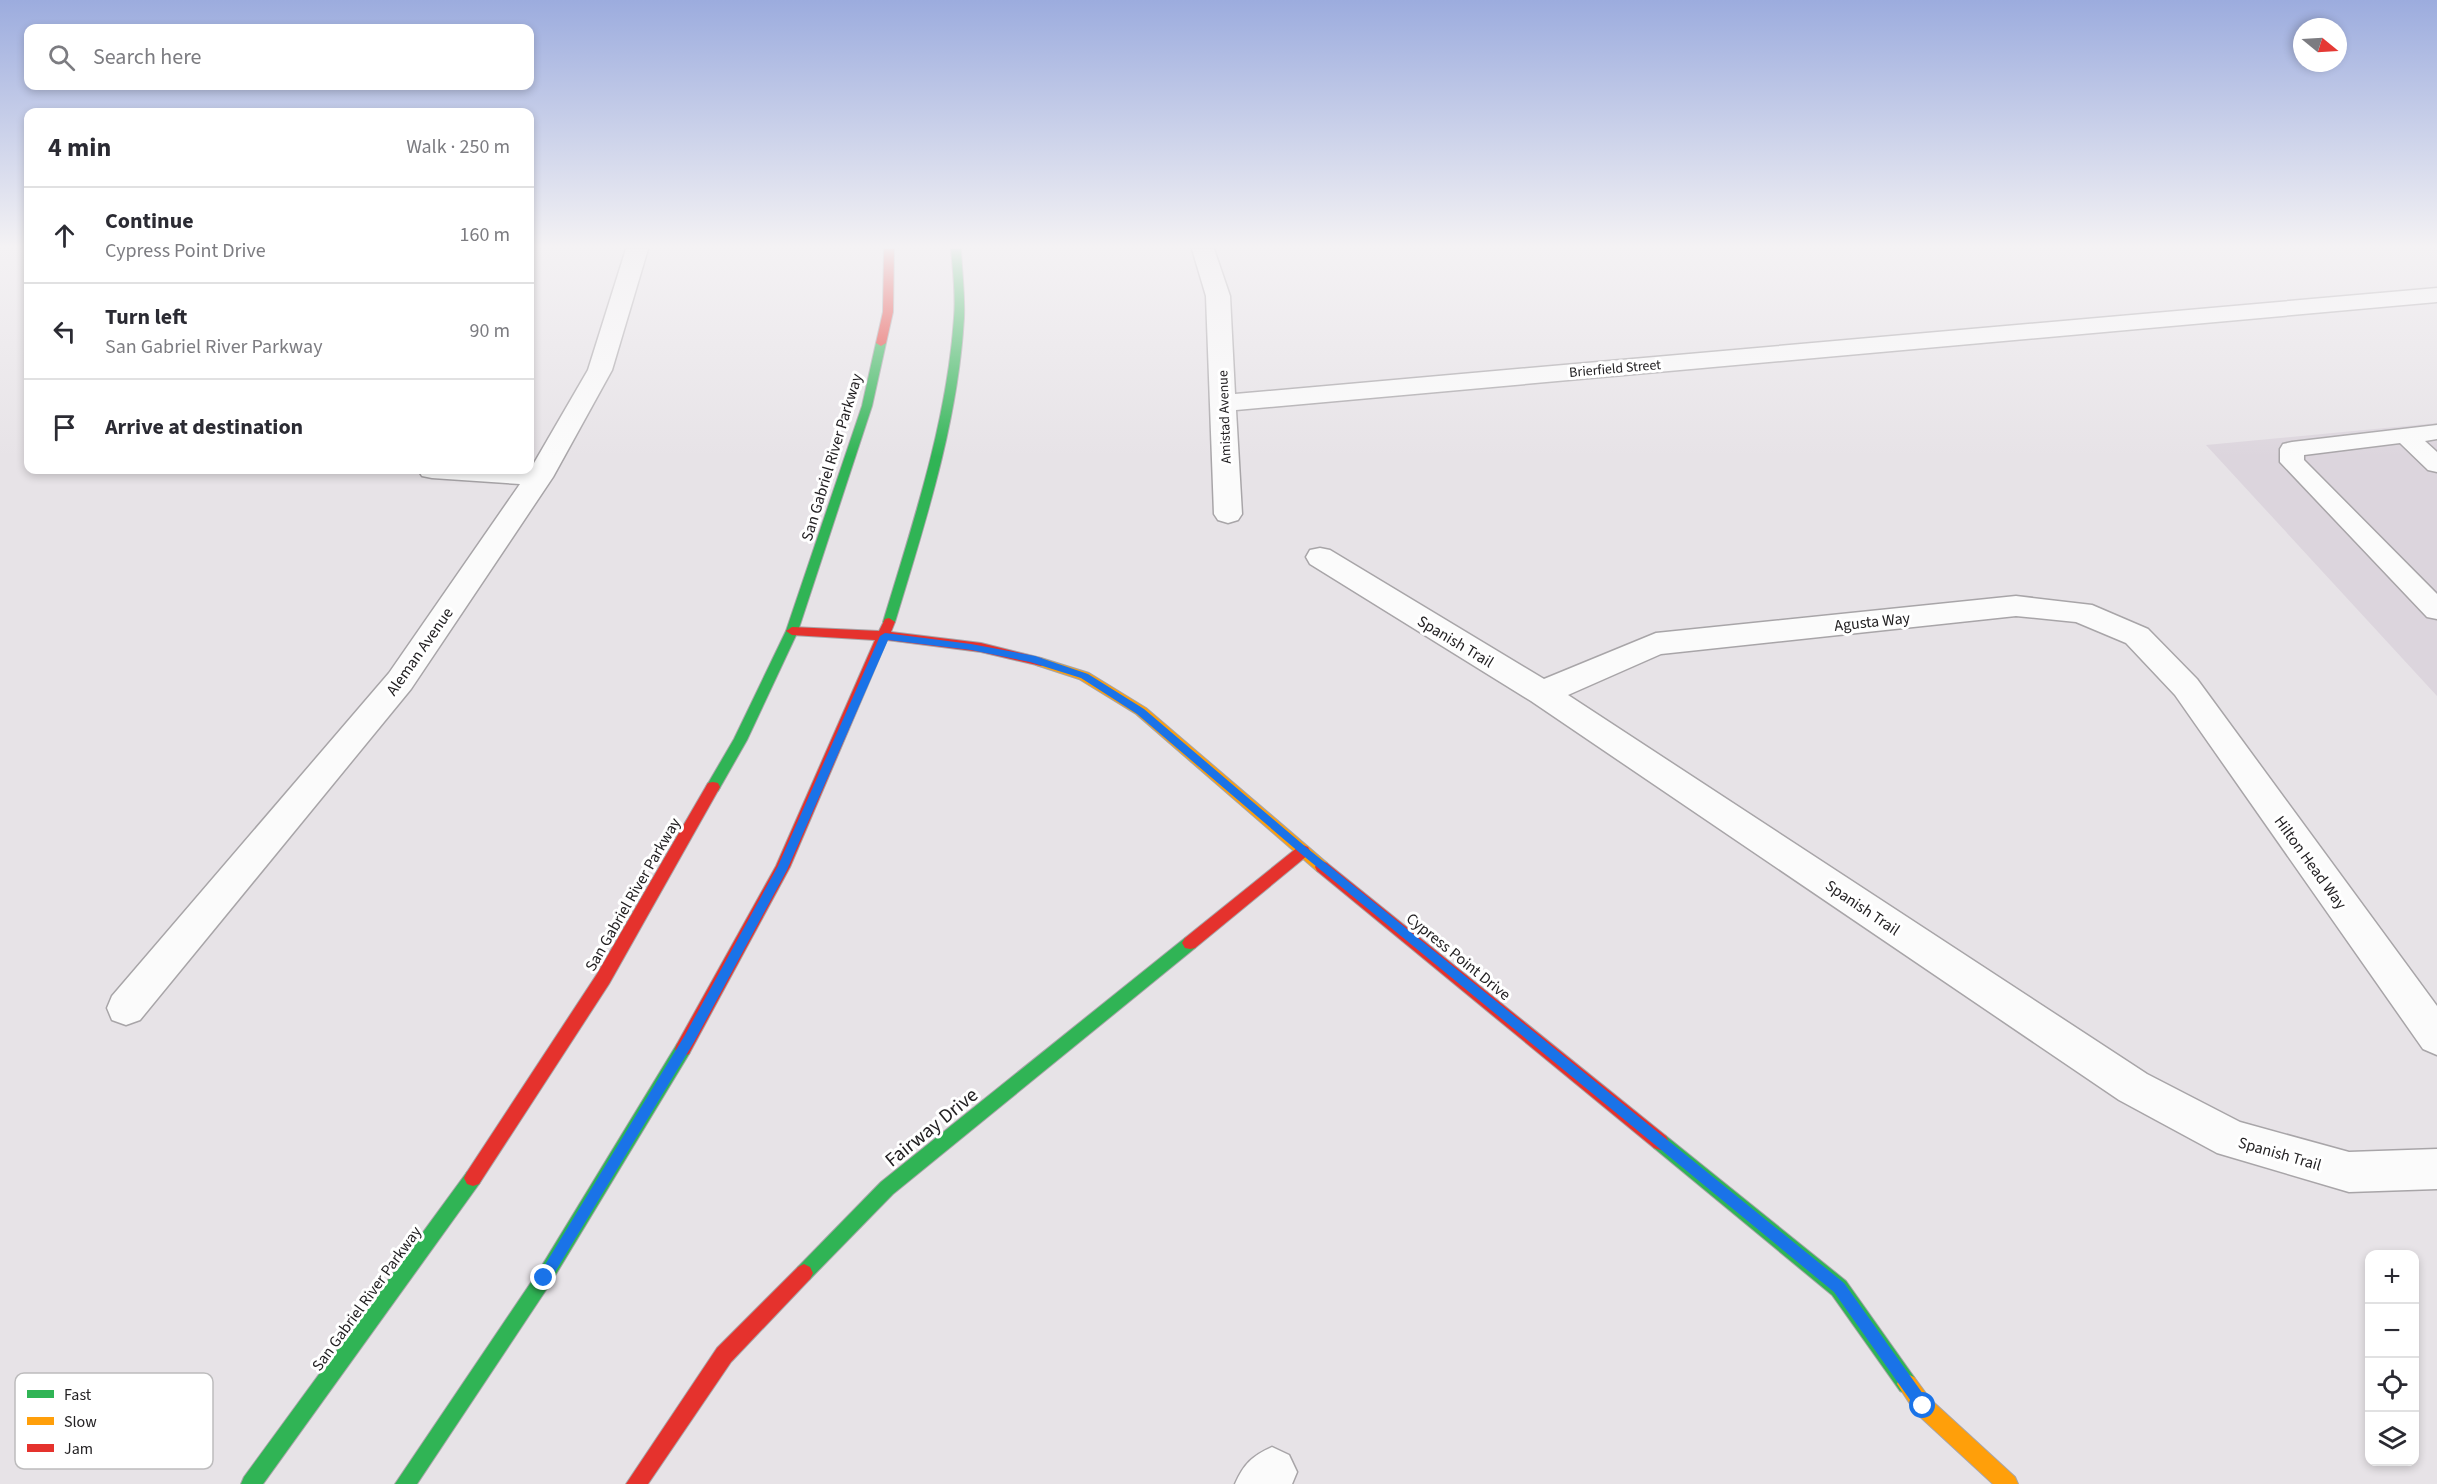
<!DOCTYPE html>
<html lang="en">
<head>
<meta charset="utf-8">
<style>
	body { margin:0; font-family:"Source Sans 3",sans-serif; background:#f2f2f3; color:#2b2b33 }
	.controls { position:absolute; right:18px; bottom:18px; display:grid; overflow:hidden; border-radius:12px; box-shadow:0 3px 9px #0003 }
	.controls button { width:54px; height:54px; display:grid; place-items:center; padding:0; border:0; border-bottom:2px solid #e1e1e2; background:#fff; color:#2b2b33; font:30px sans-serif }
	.compass { position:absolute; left:2293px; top:18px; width:54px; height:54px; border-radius:50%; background:#fff; box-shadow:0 3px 9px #0003; rotate:108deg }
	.stop { position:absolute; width:18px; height:18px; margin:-14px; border:4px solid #1a73e8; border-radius:50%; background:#fff }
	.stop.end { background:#1a73e8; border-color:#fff; box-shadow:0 2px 6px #0008 }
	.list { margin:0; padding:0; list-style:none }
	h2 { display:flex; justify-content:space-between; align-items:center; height:78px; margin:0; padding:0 24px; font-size:26px }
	h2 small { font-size:20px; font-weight:400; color:#7c7c81 }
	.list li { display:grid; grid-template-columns:39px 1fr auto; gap:18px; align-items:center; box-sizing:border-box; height:96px; padding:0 24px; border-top:2px solid #e1e1e2 }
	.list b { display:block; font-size:22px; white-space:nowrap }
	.list p { margin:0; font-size:20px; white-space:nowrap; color:#7c7c81 }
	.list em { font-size:20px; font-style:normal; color:#7c7c81 }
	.icon { flex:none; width:33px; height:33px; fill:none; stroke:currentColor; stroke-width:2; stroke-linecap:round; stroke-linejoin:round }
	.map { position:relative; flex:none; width:2437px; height:1484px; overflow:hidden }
	.search { position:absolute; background:#fff; box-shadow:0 3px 9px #0003; left:24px; top:24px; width:510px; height:66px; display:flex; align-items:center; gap:15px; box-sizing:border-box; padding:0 21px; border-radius:12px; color:#7c7c81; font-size:22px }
	.panel { position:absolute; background:#fff; box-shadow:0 3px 9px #0003; left:24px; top:108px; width:510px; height:366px; border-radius:12px }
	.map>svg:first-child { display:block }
	.built { fill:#dcd5dd }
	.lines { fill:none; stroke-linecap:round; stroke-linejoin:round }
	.lane-casing { stroke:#a8a5a8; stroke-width:3 }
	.street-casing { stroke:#a8a5a8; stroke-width:3 }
	.fast-casing { stroke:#a8a5a8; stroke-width:2 }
	.slow-casing { stroke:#a8a5a8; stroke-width:2 }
	.jam-casing { stroke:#a8a5a8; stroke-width:2 }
	.lane { fill:#fbfbfb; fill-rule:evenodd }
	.street { fill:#fbfbfb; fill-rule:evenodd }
	.fast { fill:#30b455; fill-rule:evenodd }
	.slow { fill:#ff9f0a; fill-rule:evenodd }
	.jam { fill:#e5322d; fill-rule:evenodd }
	.route { fill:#1a73e8 }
	.labels { text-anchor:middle; stroke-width:6; stroke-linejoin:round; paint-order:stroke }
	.far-street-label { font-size:14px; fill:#232123; stroke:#fff }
	.street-label { font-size:16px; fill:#232123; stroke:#fff }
	.near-street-label { font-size:20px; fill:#232123; stroke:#fff }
	.key { fill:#fff; stroke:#bdbcbd; stroke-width:1.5 }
	.key-label { font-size:16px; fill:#232123 }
</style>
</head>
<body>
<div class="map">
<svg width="2437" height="1484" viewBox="0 0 2437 1484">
	<rect width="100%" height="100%" fill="#e7e3e7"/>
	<path class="built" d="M 2437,423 L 2437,696 L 2206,445 Z"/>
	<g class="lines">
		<g class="lane-casing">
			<path id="lane" d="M 2437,425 L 2437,439 L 2425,441 L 2437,452 L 2437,472 L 2428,470 L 2400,443 L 2304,455 L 2304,460 L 2437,594 L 2437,619 L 2427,617 L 2280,462 L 2280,449 L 2283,444 L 2292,442 Z"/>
		</g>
		<g class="street-casing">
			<path id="street" d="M 626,249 L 648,249 L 612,370 L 553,477 L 411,689 L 140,1020 L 126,1025 L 112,1020 L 107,1008 L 112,996 L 389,673 L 520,484 L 432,478 L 422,476 L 418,470 L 530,470 L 588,370 Z
				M 1192,249 L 1214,249 L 1230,296 L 1235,394 L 2437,288 L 2437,302 L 1236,410 L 1242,514 L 1238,520 L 1228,523 L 1218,520 L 1214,514 L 1206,296 Z
				M 1320,548 L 1330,550 L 1544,679 L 1656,633 L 2016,596 L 2092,605 L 2148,629 L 2197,679 L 2437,1006 L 2437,1055 L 2423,1049 L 2175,695 L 2126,643 L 2076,622 L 2016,616 L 1661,654 L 1568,695 L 2147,1074 L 2240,1122 L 2349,1152 L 2437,1149 L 2437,1189 L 2349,1192 L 2217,1153 L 2119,1100 L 1531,701 L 1310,564 L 1306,557 L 1310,550 Z
				M 1272,1447 L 1289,1455 L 1297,1472 L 1292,1484 L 1235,1484 C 1244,1464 1252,1456 1272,1447 Z"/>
		</g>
		<g class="fast-casing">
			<path id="fast" d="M 951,249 L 961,249 C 962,272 965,295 964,318 C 958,422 925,523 895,622 L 889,626 L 883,622 C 913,523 947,422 954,318 C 956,295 953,272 951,249 Z
				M 881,340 L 886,343 L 872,406 L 798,631 L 747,740 L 718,791 L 708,791 L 706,787 L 734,739 L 786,631 L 862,406 L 876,343 Z
				M 1190,937 L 1195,938 L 1198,943 L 1195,948 L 893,1194 L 810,1279 L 804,1282 L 798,1279 L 795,1273 L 798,1267 L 881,1182 L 1185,938 Z
				M 683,1042 L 689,1044 L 691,1049 L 689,1054 L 550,1284 L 417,1484 L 395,1484 L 538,1272 L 677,1044 Z
				M 1660,1134 L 1666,1136 L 1846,1281 L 1914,1377 L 1917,1384 L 1914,1391 L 1907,1394 L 1900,1391 L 1832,1295 L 1654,1148 L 1651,1142 L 1654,1136 Z
				M 473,1170 L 479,1172 L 482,1178 L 479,1184 L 263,1484 L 241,1484 L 244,1477 L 467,1172 Z"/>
		</g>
		<g class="slow-casing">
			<path id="slow" d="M 1041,658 L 1089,673 L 1146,708 L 1327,863 L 1329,867 L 1327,871 L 1322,873 L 1317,871 L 1136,714 L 1079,679 L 1036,665 L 1035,662 Z
				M 1907,1374 L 1914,1377 L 1930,1399 L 2015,1477 L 2018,1484 L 1993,1484 L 1916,1413 L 1897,1384 L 1900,1377 Z"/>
		</g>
		<g class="jam-casing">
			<path id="jam" d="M 884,249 L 894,249 L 893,312 L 886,343 L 881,346 L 876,343 L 883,312 Z
				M 889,618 L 895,622 L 891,632 L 981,643 L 1041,658 L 1047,662 L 1041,666 L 981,652 L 887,640 L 790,867 L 689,1054 L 683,1056 L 677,1054 L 675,1049 L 677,1044 L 776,866 L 875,640 L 792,635 L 786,631 L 792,627 L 879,631 L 885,619 Z
				M 713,782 L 718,783 L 720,787 L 609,984 L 479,1184 L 473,1186 L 467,1184 L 464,1178 L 467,1172 L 597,974 L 708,783 Z
				M 1303,845 L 1308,847 L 1310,851 L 1308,855 L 1195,948 L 1190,949 L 1185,948 L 1182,943 L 1185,938 L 1298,847 Z
				M 1322,861 L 1327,863 L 1666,1136 L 1669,1142 L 1666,1148 L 1660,1150 L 1654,1148 L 1317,871 L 1315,867 L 1317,863 Z
				M 804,1264 L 810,1267 L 813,1273 L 810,1279 L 731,1362 L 648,1484 L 626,1484 L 717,1348 L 798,1267 Z"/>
		</g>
		<use href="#lane" class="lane"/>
		<use href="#street" class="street"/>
		<use href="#fast" class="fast"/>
		<use href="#slow" class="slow"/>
		<use href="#jam" class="jam"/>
	</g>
	<linearGradient id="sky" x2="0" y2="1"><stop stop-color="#9cacde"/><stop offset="0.54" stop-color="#f4f2f4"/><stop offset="1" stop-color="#f4f2f4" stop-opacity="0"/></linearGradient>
	<rect width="2437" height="457" fill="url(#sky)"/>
	<path class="route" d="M 885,633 L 971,644 L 1035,656 L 1088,674 L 1144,709 L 1307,848 L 1844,1283 L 1928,1401 L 1930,1406 L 1928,1411 L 1923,1413 L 1918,1411 L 1834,1292 L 1300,853 L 1137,714 L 1081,678 L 1030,662 L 971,650 L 888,640 L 787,870 L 694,1042 L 549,1282 L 544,1284 L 540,1282 L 538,1278 L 540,1273 L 685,1035 L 778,866 L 880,636 Z"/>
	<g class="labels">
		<g class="far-street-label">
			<text transform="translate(1615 368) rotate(-5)" y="5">Brierfield Street</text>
			<text transform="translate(1224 417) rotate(-92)" y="5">Amistad Avenue</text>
		</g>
		<g class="street-label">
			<text transform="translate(831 457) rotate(-73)" y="6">San Gabriel River Parkway</text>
			<text transform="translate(1872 621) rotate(-6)" y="6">Agusta Way</text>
			<text transform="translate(1456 641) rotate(31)" y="6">Spanish Trail</text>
			<text transform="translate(419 651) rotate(-55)" y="6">Aleman Avenue</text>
			<text transform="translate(2311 862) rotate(54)" y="6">Hilton Head Way</text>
			<text transform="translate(632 894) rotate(-60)" y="6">San Gabriel River Parkway</text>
			<text transform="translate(1863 907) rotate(34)" y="6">Spanish Trail</text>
			<text transform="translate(1459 956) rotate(39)" y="6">Cypress Point Drive</text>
			<text transform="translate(2280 1153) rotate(16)" y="6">Spanish Trail</text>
			<text transform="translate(366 1298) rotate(-54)" y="6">San Gabriel River Parkway</text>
		</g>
		<g class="near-street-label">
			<text transform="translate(931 1127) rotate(-39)" y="7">Fairway Drive</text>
		</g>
	</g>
	<rect x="15" y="1373" width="198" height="96" rx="9" class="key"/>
	<rect x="27" y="1390" width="27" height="8" fill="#30b455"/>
	<rect x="27" y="1417" width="27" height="8" fill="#ff9f0a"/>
	<rect x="27" y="1444" width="27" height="8" fill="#e5322d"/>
	<g class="key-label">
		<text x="64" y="1400">Fast</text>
		<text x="64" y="1427">Slow</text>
		<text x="64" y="1454">Jam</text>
	</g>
</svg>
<div class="controls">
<button>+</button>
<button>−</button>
<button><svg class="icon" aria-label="locate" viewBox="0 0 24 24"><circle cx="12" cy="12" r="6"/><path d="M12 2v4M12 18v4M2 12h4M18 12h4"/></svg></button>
<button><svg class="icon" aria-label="layers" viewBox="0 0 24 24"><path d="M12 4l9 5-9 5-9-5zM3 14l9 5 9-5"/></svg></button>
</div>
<svg class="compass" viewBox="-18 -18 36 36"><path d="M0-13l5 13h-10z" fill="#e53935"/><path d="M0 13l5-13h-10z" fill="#7c7c81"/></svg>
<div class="stop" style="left:1923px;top:1406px"></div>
<div class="stop end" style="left:544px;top:1278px"></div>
<div class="search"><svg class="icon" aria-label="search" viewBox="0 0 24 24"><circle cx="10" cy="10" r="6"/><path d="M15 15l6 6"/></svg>Search here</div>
<section class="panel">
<h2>4 min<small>Walk · 250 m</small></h2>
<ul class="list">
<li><svg class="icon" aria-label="ahead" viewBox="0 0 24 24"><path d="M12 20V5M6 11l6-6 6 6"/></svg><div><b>Continue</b><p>Cypress Point Drive</p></div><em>160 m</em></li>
<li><svg class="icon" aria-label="left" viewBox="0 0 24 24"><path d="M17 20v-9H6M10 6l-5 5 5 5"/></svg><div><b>Turn left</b><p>San Gabriel River Parkway</p></div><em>90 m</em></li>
<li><svg class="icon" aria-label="arrive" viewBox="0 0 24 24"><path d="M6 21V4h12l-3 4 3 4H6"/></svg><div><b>Arrive at destination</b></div></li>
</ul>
</section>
</div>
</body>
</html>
